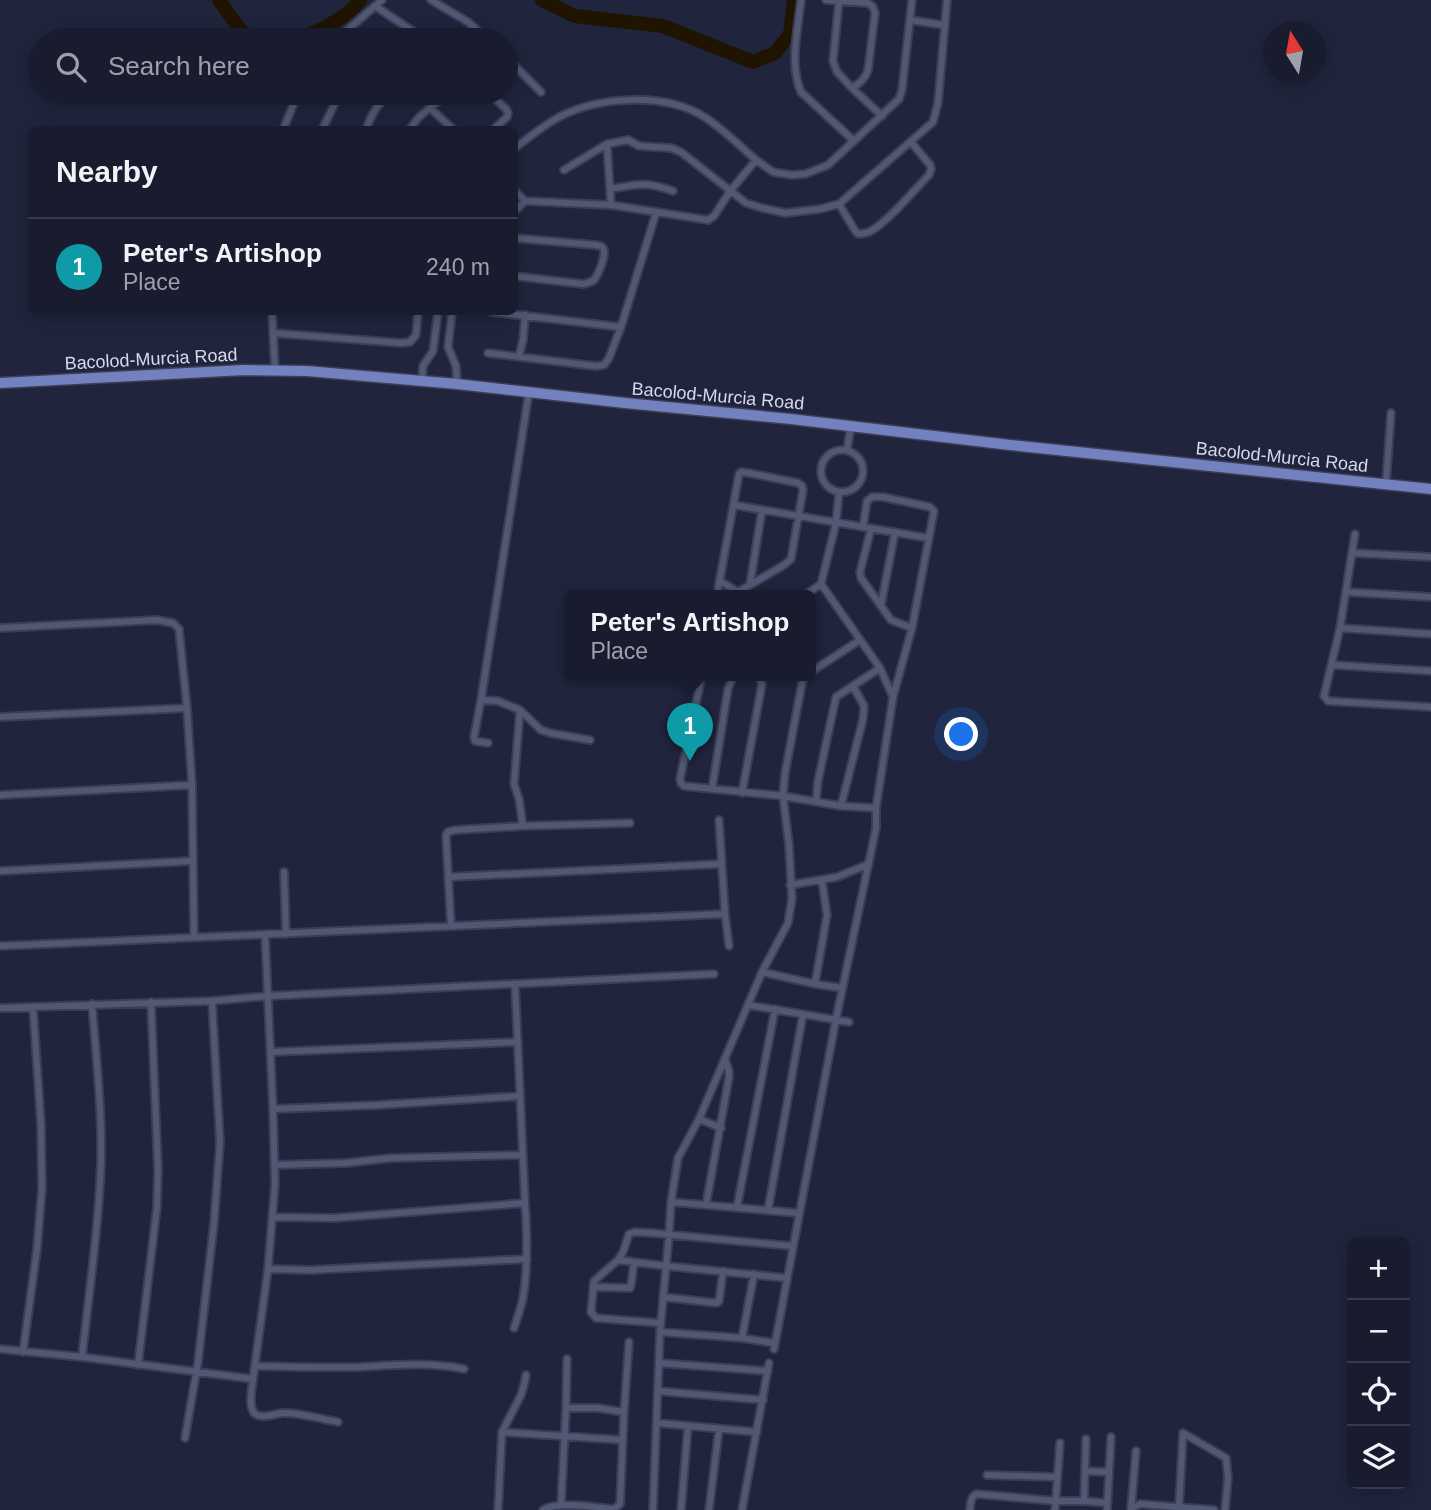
<!DOCTYPE html>
<html lang="en">
<head>
<meta charset="utf-8">
<style>
	body { margin:0; font-family:Arial,sans-serif; background:#212536; color:#f1f3f6 }
	.controls { position:absolute; right:21px; bottom:21px; display:grid; overflow:hidden; border-radius:10px; box-shadow:0 4px 18px #0003 }
	.controls button { width:63px; height:63px; display:grid; place-items:center; padding:0; border:0; border-bottom:2px solid #363a4a; background:#181c2e; color:#f1f3f6; font:35px sans-serif }
	.compass { position:absolute; left:1263px; top:21px; width:63px; height:63px; border-radius:50%; background:#181c2e; box-shadow:0 4px 18px #0003; rotate:349deg }
	.you { position:absolute; left:962px; top:735px; width:24px; height:24px; margin:-18px; border:5px solid #fff; border-radius:50%; background:#1a73e8; box-shadow:0 0 0 10px #1a73e833 }
	.badge { display:grid; place-items:center; width:46px; height:46px; border-radius:50%; background:#ea580c; color:#fff; font-size:23px; font-weight:700 }
	.pin { position:absolute; translate:-50% -58px; filter:drop-shadow(0 2px 4px #0008) }
	.pin::after { content:''; position:absolute; top:37px; width:24px; height:21px; background:inherit; clip-path:polygon(0 0,100% 0,50% 100%) }
	.popup { position:absolute; left:564px; top:590px; width:252px; height:91px; box-sizing:border-box; display:grid; place-content:center; border-radius:10px; background:#181c2e; filter:drop-shadow(0 2px 5px #0005); font-size:23px; white-space:nowrap; color:#9fa1aa }
	.popup b { font-size:26px; color:#f1f3f6 }
	.popup::after { content:''; position:absolute; left:50%; top:100%; margin-left:-14px; border:14px solid transparent; border-top-color:#181c2e }
	.list { margin:0; padding:0; list-style:none }
	h2 { display:flex; justify-content:space-between; align-items:center; height:91px; margin:0; padding:0 28px; font-size:30px }
	h2 small { font-size:23px; font-weight:400; color:#9fa1aa }
	.list li { display:grid; grid-template-columns:46px 1fr auto; gap:21px; align-items:center; box-sizing:border-box; height:98px; padding:0 28px; border-top:2px solid #363a4a }
	.list b { display:block; font-size:26px; white-space:nowrap }
	.list p { margin:0; font-size:23px; white-space:nowrap; color:#9fa1aa }
	.list em { font-size:23px; font-style:normal; color:#9fa1aa }
	.icon { flex:none; width:38px; height:38px; fill:none; stroke:currentColor; stroke-width:2; stroke-linecap:round; stroke-linejoin:round }
	.map { position:relative; flex:none; width:1431px; height:1510px; overflow:hidden }
	.search { position:absolute; background:#181c2e; box-shadow:0 4px 18px #0003; left:28px; top:28px; width:490px; height:77px; display:flex; align-items:center; gap:18px; box-sizing:border-box; padding:0 24px; border-radius:38px; color:#9fa1aa; font-size:26px }
	.panel { position:absolute; background:#181c2e; box-shadow:0 4px 18px #0003; left:28px; top:126px; width:490px; height:189px; border-radius:10px }
	.map>svg:first-child { display:block }
	.lines { fill:none; stroke-linecap:round; stroke-linejoin:round }
	.river { stroke:#1f1400; stroke-width:14 }
	.street-casing { stroke:#3b3f53; stroke-width:10 }
	.primary-casing { stroke:#3b3f53; stroke-width:13 }
	.street { stroke:#515874; stroke-width:6 }
	.primary { stroke:#7381c1; stroke-width:10 }
	.labels { text-anchor:middle; stroke-width:5; stroke-linejoin:round; paint-order:stroke }
	.street-label { font-size:18px; fill:#d5d9e9; stroke:#20253d }
</style>
</head>
<body>
<div class="map">
<svg width="1431" height="1510" viewBox="0 0 1431 1510">
	<rect width="100%" height="100%" fill="#20253d"/>
	<g class="lines">
		<path class="river" d="M 219,0 L 241,31 L 256,40
			M 542,0 L 575,16 L 663,26 L 753,62 L 775,53 L 790,34 L 794,0
			M 297,40 C 319,30 345,20 360,0"/>
		<g class="street-casing">
			<path id="street" d="M 431,0 L 468,22 L 488,40
				M 801,0 C 798,30 789,64 801,92 L 854,141
				M 826,0 L 868,3 L 873,7 L 875,13 L 868,70 C 865,79 860,83 852,88 L 882,116
				M 839,1 L 833,61 L 837,72 L 852,88
				M 375,6 L 426,40
				M 910,20 L 944,25
				M 336,40 L 382,0
				M 394,40 L 408,28
				M 506,57 L 541,92
				M 489,93 L 506,109 L 508,113 L 507,117 L 493,130
				M 430,108 L 448,93
				M 283,130 L 298,93
				M 322,130 L 340,93
				M 366,130 C 371,114 378,104 390,93
				M 409,130 L 419,117 L 430,108 L 454,130
				M 607,144 L 611,205
				M 514,149 C 529,137 543,126 559,117 C 600,96 666,92 706,118 C 724,130 740,146 756,160
				M 564,170 L 607,144 L 628,140 L 639,146 L 671,148 L 681,152 L 746,203 L 762,208 L 785,213 L 820,209 L 839,204 L 933,122 L 938,103 L 947,0
				M 610,189 C 638,184 646,181 673,191
				M 514,190 L 525,201 L 611,205 L 708,220 L 714,216 L 731,190 L 756,160 L 773,172 L 792,175 L 805,174 L 828,165 L 899,99 L 902,90 L 912,0
				M 839,204 L 854,229 L 858,234 C 863,234 864,234 869,232 C 886,224 915,189 929,175 L 931,169 L 930,165 L 911,142
				M 514,212 L 525,201
				M 514,238 L 595,245 C 600,246 603,245 604,251 C 605,258 598,275 594,280 C 590,283 588,283 583,284 L 514,276
				M 272,312 L 275,370
				M 452,312 L 448,347 L 456,366 L 457,384
				M 492,312 L 621,327
				M 273,333 L 401,343 L 410,342 L 416,335 L 418,312
				M 488,353 L 595,366 L 604,365 L 609,358 L 621,327 L 656,213
				M 519,356 L 523,340 L 525,315
				M 422,381 L 423,366 L 433,351 L 438,312
				M821 471a21 21 0 1 1 42 0a21 21 0 1 1-42 0Z
				M 847,450 L 851,426
				M 1386,484 L 1391,413
				M 734,505 L 928,538
				M 871,529 L 860,572 L 861,578 L 891,620 L 912,628
				M 1355,534 L 1340,628 L 1324,696 L 1328,701 L 1431,707
				M 1353,553 L 1431,557
				M 750,584 L 762,510
				M 821,584 L 880,668 L 893,697
				M 1346,592 L 1431,597
				M 717,595 L 739,474 L 741,472 L 749,473 L 798,483 L 802,486 L 803,490 L 791,559 L 784,565 L 738,592 L 720,581
				M 805,595 L 821,584 L 836,523 L 839,493
				M 881,605 L 895,532
				M 0,628 L 157,620 L 173,623 L 179,629 L 187,708 L 192,785 L 194,936
				M 1340,628 L 1431,634
				M 1333,665 L 1431,671
				M 811,672 L 860,640
				M 702,675 L 680,779 L 681,783 L 684,786 L 783,796 L 841,806 L 876,808
				M 481,700 L 529,392
				M 0,717 L 187,708
				M 488,743 L 475,741 L 474,737 L 481,700 L 498,701 L 520,710 L 541,730 L 550,733 L 590,740
				M 712,789 L 728,689 L 732,679 L 737,675
				M 742,793 L 762,684 L 758,675
				M 0,795 L 192,785
				M 816,802 L 818,781 L 836,697 L 880,668
				M 841,806 L 863,719 L 864,706 L 853,686
				M 523,826 L 630,823
				M 0,871 L 192,861
				M 284,872 L 286,934
				M 448,877 L 721,864
				M 790,885 L 837,877 L 869,864
				M 725,914 L 729,946
				M 451,926 L 446,835 L 448,832 L 455,830 L 523,826 L 519,799 L 514,784 L 520,710
				M 265,935 L 273,1109 L 275,1184 L 268,1269
				M 0,946 L 725,914 L 719,820
				M 762,972 L 815,984 L 842,988
				M 515,984 L 525,1203
				M 815,984 L 827,915 L 822,881
				M 748,1005 L 849,1022
				M 0,1008 L 212,1001 L 268,996 L 714,974
				M 271,1052 L 517,1042
				M 273,1109 L 378,1105 L 520,1096
				M 699,1119 L 721,1128
				M 274,1165 L 346,1163 L 391,1158 L 522,1155
				M 671,1202 L 798,1213
				M 706,1205 L 729,1077 L 729,1071 L 725,1059
				M 737,1207 L 775,1009
				M 768,1210 L 803,1014
				M 273,1217 L 334,1218 L 525,1203 C 527,1232 528,1262 524,1291 C 523,1303 518,1316 514,1328
				M 618,1260 L 666,1266 L 786,1278
				M 593,1287 L 630,1288 L 631,1285 L 634,1263
				M 663,1297 L 717,1303 L 719,1301 L 723,1271
				M 660,1323 L 596,1318 L 591,1312 L 594,1281 L 618,1260 L 623,1252 L 629,1234 L 635,1232 L 652,1233 L 792,1246
				M 660,1332 L 742,1338 L 774,1343
				M 742,1338 L 754,1274
				M 0,1349 L 82,1357 L 253,1379
				M 774,1349 L 836,1019 L 876,828 L 876,808 L 893,697 L 912,628 L 934,511 L 930,507 L 883,497 L 872,497 L 867,501 L 863,527
				M 23,1352 L 37,1249 L 42,1188 L 41,1125 L 33,1007
				M 82,1357 C 89,1292 99,1226 101,1160 C 102,1108 96,1056 92,1004
				M 659,1363 L 768,1371
				M 138,1365 L 157,1207 L 158,1169 L 151,1002
				M 256,1366 C 291,1367 325,1368 360,1367 C 395,1365 430,1362 464,1369
				M 658,1391 L 763,1400
				M 624,1412 L 629,1342
				M 338,1422 C 321,1419 298,1412 282,1413 C 274,1414 261,1420 254,1413 C 248,1405 252,1388 253,1379 L 268,1269 L 311,1270 L 527,1259
				M 657,1423 L 757,1432
				M 502,1432 L 623,1440
				M 185,1438 L 198,1362 L 214,1223 L 220,1142 L 212,1001
				M 1085,1471 L 1109,1472
				M 987,1475 L 1057,1477
				M 1084,1501 L 1086,1439
				M 561,1505 L 566,1408
				M 1179,1507 L 1183,1433 L 1226,1458 L 1228,1478 L 1225,1510
				M 1131,1509 L 1140,1504 L 1214,1510
				M 498,1510 L 502,1432 L 521,1395 L 525,1381 L 526,1375
				M 543,1510 C 559,1500 595,1508 614,1509 L 620,1504 L 624,1412 L 597,1408 L 566,1408 L 567,1359
				M 653,1510 L 660,1332 L 669,1235 L 671,1202 L 678,1158 L 699,1119 L 762,972 L 788,923 L 792,899 L 789,845 L 783,796 L 785,773 L 803,678 L 801,675
				M 681,1510 L 688,1426
				M 709,1510 L 719,1429
				M 742,1510 L 769,1363
				M 970,1510 C 970,1504 971,1496 977,1494 L 1056,1501 L 1084,1501 L 1107,1503
				M 1055,1510 L 1060,1443
				M 1107,1510 L 1111,1437
				M 1131,1510 L 1136,1451"/>
		</g>
		<g class="primary-casing">
			<path id="primary" d="M 0,383 L 244,370 L 307,371 L 457,384 L 625,403 L 791,419 L 1010,445 L 1431,489"/>
		</g>
		<use href="#street" class="street"/>
		<use href="#primary" class="primary"/>
	</g>
	<g class="labels">
		<g class="street-label">
			<text transform="translate(151 359) rotate(-3)" y="6">Bacolod-Murcia Road</text>
			<text transform="translate(718 396) rotate(5)" y="6">Bacolod-Murcia Road</text>
			<text transform="translate(1282 457) rotate(6)" y="6">Bacolod-Murcia Road</text>
		</g>
	</g>
</svg>
<div class="controls">
<button>+</button>
<button>−</button>
<button><svg class="icon" aria-label="locate" viewBox="0 0 24 24"><circle cx="12" cy="12" r="6"/><path d="M12 2v4M12 18v4M2 12h4M18 12h4"/></svg></button>
<button><svg class="icon" aria-label="layers" viewBox="0 0 24 24"><path d="M12 4l9 5-9 5-9-5zM3 14l9 5 9-5"/></svg></button>
</div>
<svg class="compass" viewBox="-18 -18 36 36"><path d="M0-13l5 13h-10z" fill="#e53935"/><path d="M0 13l5-13h-10z" fill="#9fa1aa"/></svg>
<div class="you"></div>
<div class="pin badge" style="left:690px;top:761px;background:#0f9aa8">1</div>
<div class="popup"><b>Peter's Artishop</b>Place</div>
<div class="search"><svg class="icon" aria-label="search" viewBox="0 0 24 24"><circle cx="10" cy="10" r="6"/><path d="M15 15l6 6"/></svg>Search here</div>
<section class="panel">
<h2>Nearby<small></small></h2>
<ul class="list">
<li><span class="badge" style="background:#0f9aa8">1</span><div><b>Peter's Artishop</b><p>Place</p></div><em>240 m</em></li>
</ul>
</section>
</div>
</body>
</html>
